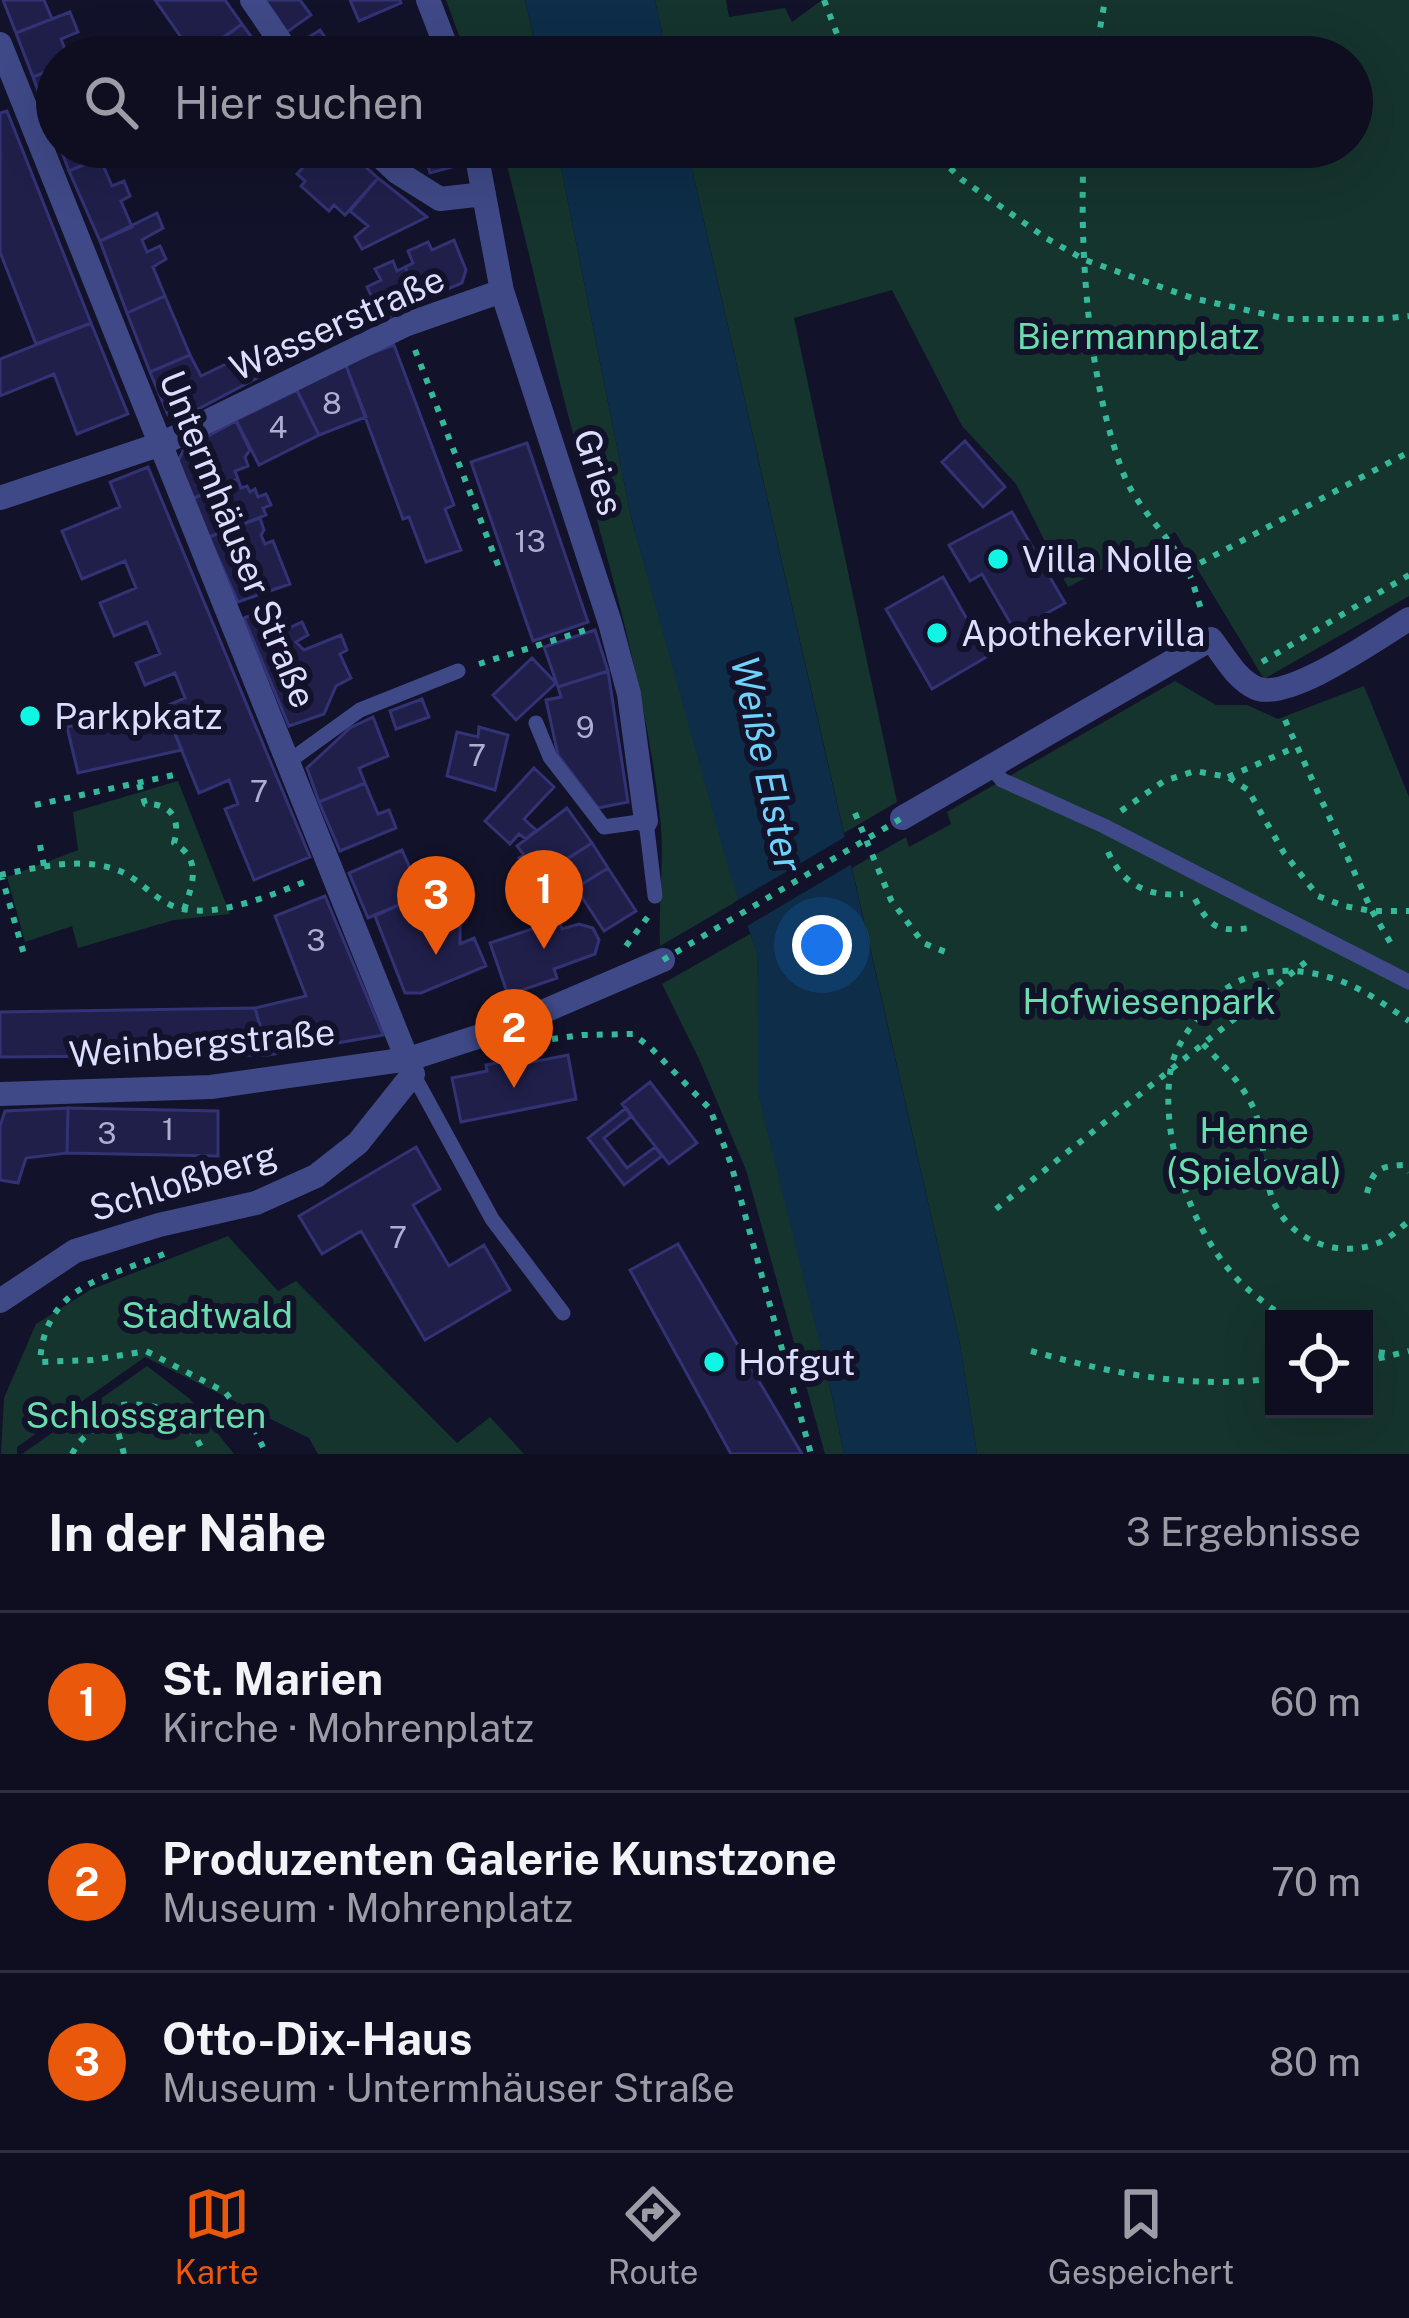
<!DOCTYPE html>
<html lang="de">
<head>
<meta charset="utf-8">
<style>
	body { margin:0; font-family:"Public Sans",sans-serif; background:#171729; color:#f1f3f6 }
	.controls { position:absolute; right:36px; bottom:36px; display:grid; overflow:hidden; border-radius:0px; box-shadow:0 12px 48px #0002 }
	.controls button { width:108px; height:108px; display:grid; place-items:center; padding:0; border:0; border-bottom:3px solid #2e2e3e; background:#0e0e20; color:#f1f3f6; font:60px sans-serif }
	.you { position:absolute; left:822px; top:945px; width:42px; height:42px; margin:-30px; border:9px solid #fff; border-radius:50%; background:#1a73e8; box-shadow:0 0 0 18px #1a73e833 }
	.badge { display:grid; place-items:center; width:78px; height:78px; border-radius:50%; background:#ea580c; color:#fff; font-size:39px; font-weight:700 }
	.pin { position:absolute; translate:-50% -99px; filter:drop-shadow(0 3px 6px #0008) }
	.pin::after { content:''; position:absolute; top:63px; width:42px; height:36px; background:inherit; clip-path:polygon(0 0,100% 0,50% 100%) }
	.list { margin:0; padding:0; list-style:none }
	h2 { display:flex; justify-content:space-between; align-items:center; height:156px; margin:0; padding:0 48px; font-size:51px }
	h2 small { font-size:39px; font-weight:400; color:#9b9ca5 }
	.list li { display:grid; grid-template-columns:78px 1fr auto; gap:36px; align-items:center; box-sizing:border-box; height:180px; padding:0 48px; border-top:3px solid #2e2e3e }
	.list b { display:block; font-size:45px; white-space:nowrap }
	.list p { margin:0; font-size:39px; white-space:nowrap; color:#9b9ca5 }
	.list em { font-size:39px; font-style:normal; color:#9b9ca5 }
	.icon { flex:none; width:66px; height:66px; fill:none; stroke:currentColor; stroke-width:2; stroke-linecap:round; stroke-linejoin:round }
	.map { position:relative; flex:none; width:1409px; height:1454px; overflow:hidden }
	.search { position:absolute; background:#0e0e20; box-shadow:0 12px 48px #0002; left:36px; right:36px; top:36px; height:132px; display:flex; align-items:center; gap:30px; box-sizing:border-box; padding:0 42px; border-radius:66px; color:#9b9ca5; font-size:45px }
	.sheet { height:696px; background:#0e0e20 }
	nav { display:flex; justify-content:space-around; align-items:center; box-sizing:border-box; height:168px; border-top:3px solid #2e2e3e; background:#0e0e20; font-size:33px; color:#9b9ca5 }
	nav a { display:grid; justify-items:center; gap:6px }
	nav .on { color:#ea580c }
	.map>svg:first-child { display:block }
	.green { fill:#15342d; fill-rule:evenodd }
	.water { fill:#0d2d48 }
	.pier { fill:#12122a }
	.building { fill:#201f4a; stroke:#333275; stroke-width:3 }
	.lines { fill:none; stroke-linecap:round; stroke-linejoin:round }
	.path { stroke:#35b99a; stroke-width:6; stroke-dasharray:6 9; stroke-linecap:butt }
	.lane { stroke:#3f4987; stroke-width:15 }
	.street { stroke:#3f4987; stroke-width:24 }
	.path-bridge { stroke:#35b99a; stroke-width:6; stroke-dasharray:6 9; stroke-linecap:butt }
	.poi-dot { fill:#10f6e5; stroke:#12122a; stroke-width:4.5 }
	.labels { text-anchor:middle; stroke-width:12; stroke-linejoin:round; paint-order:stroke }
	.number-label { font-size:30px; fill:#adaed1 }
	.street-label { font-size:36px; fill:#dcdefe; stroke:#12122a }
	.park-label { font-size:36px; fill:#69ddac; stroke:#12122a }
	.poi-label { font-size:36px; fill:#dcdefe; stroke:#12122a; text-anchor:start }
	.water-label { font-size:39px; font-style:italic; fill:#6ed2fa; stroke:#12122a }
</style>
</head>
<body>
<div class="map">
<svg width="1409" height="1454" viewBox="0 0 1409 1454">
	<rect width="100%" height="100%" fill="#12122a"/>
	<path class="green" d="M 446,0 L 525,0 L 538,57 L 467,57 Z
		M 655,0 L 726,0 L 729,17 L 785,8 L 792,22 L 822,0 L 1409,0 L 1409,596 L 1264,679 L 1175,532 L 1068,587 L 1016,484 L 962,426 L 892,290 L 794,318 L 897,802 L 844,833 L 687,147 L 1352,147 L 1352,57 L 667,57 Z
		M 502,147 L 557,147 L 631,517 L 739,900 L 660,946 C 658,904 665,859 660,817 C 645,680 604,547 568,415 C 545,326 526,236 502,147 Z
		M 1175,681 L 1216,705 L 1247,705 L 1278,719 L 1364,686 L 1409,797 L 1409,1454 L 977,1454 L 959,1338 L 852,868 L 906,837 L 909,847 L 951,824 L 947,812 ZM 1274,1319 L 1364,1319 L 1364,1409 L 1274,1409 Z
		M 178,781 L 230,914 L 174,920 L 78,948 L 72,926 L 25,942 L 7,877 L 78,850 L 73,812 Z
		M 750,934 L 758,954 L 828,1377 L 844,1454 L 825,1454 L 746,1170 L 699,1059 L 662,984 Z
		M 228,1236 L 278,1291 L 296,1281 L 457,1443 L 490,1417 L 524,1454 L 318,1454 L 309,1438 L 145,1357 L 17,1447 L 17,1454 L 1,1454 L 4,1398 L 36,1324 L 90,1290 Z
		M 147,1366 L 190,1399 L 234,1454 L 22,1454 Z"/>
	<path class="water" d="M 525,0 L 655,0 L 667,57 L 538,57 Z
		M 557,147 L 687,147 L 959,1338 L 977,1454 L 844,1454 L 828,1377 L 758,1094 L 757,954 L 728,867 L 631,517 Z"/>
	<path class="pier" d="M 850,834 L 857,861 L 742,929 L 733,903 Z"/>
	<path class="building" d="M 3,0 L 44,0 L 52,19 L 16,33 Z
		M 155,0 L 225,0 L 242,24 L 195,57 Z
		M 265,0 L 300,0 L 311,15 L 287,32 Z
		M 350,0 L 400,0 L 401,3 L 359,21 Z
		M 70,12 L 78,32 L 61,39 L 68,57 L 57,57 L 57,67 L 33,77 L 16,33 Z
		M 242,24 L 266,57 L 218,57 L 211,47 Z
		M 320,30 L 333,49 L 321,57 L 302,57 L 295,46 Z
		M 57,67 L 57,121 L 50,124 L 33,77 Z
		M 7,111 L 91,323 L 36,344 L 0,252 L 0,113 Z
		M 60,147 L 112,147 L 114,152 L 69,171 Z
		M 321,147 L 343,147 L 378,178 L 345,215 L 334,205 L 329,211 L 301,186 L 305,181 L 297,174 Z
		M 423,147 L 463,147 L 467,163 L 430,173 Z
		M 100,158 L 112,186 L 124,181 L 130,196 L 121,201 L 132,227 L 100,241 L 69,171 Z
		M 378,178 L 427,217 L 362,249 L 355,237 L 368,226 L 350,211 Z
		M 157,213 L 163,228 L 142,240 L 147,252 L 160,246 L 166,259 L 153,267 L 165,296 L 127,313 L 100,241 Z
		M 454,240 L 466,270 L 462,283 L 422,300 L 405,267 L 413,263 L 408,251 L 428,242 L 432,250 Z
		M 393,261 L 397,271 L 405,267 L 422,300 L 383,320 L 367,287 L 381,280 L 375,269 Z
		M 165,296 L 190,355 L 150,372 L 127,313 Z
		M 91,323 L 128,414 L 77,434 L 54,374 L 0,396 L 0,359 Z
		M 394,345 L 454,505 L 445,509 L 461,550 L 426,562 L 409,517 L 403,519 L 345,363 Z
		M 247,354 L 259,377 L 179,419 L 168,415 L 150,372 L 190,355 L 201,376 Z
		M 345,363 L 366,417 L 319,435 L 296,389 Z
		M 297,390 L 319,435 L 259,465 L 236,420 Z
		M 236,421 L 250,450 L 245,457 L 248,466 L 235,471 L 238,479 L 192,499 L 177,463 L 184,449 Z
		M 965,441 L 1005,487 L 983,507 L 942,462 Z
		M 527,443 L 588,622 L 533,641 L 471,462 Z
		M 148,467 L 310,857 L 254,880 L 225,809 L 238,804 L 229,780 L 199,793 L 164,707 L 185,698 L 175,673 L 145,685 L 136,663 L 160,654 L 147,622 L 114,636 L 100,603 L 136,588 L 125,561 L 82,579 L 62,531 L 120,507 L 110,482 Z
		M 238,479 L 241,488 L 247,486 L 250,492 L 255,489 L 258,497 L 266,494 L 271,505 L 263,508 L 266,515 L 209,537 L 192,499 Z
		M 1012,512 L 1065,603 L 1015,631 L 982,574 L 970,581 L 949,545 Z
		M 260,518 L 264,530 L 261,535 L 265,544 L 273,541 L 290,584 L 238,602 L 209,537 Z
		M 943,577 L 988,656 L 932,689 L 886,609 Z
		M 280,605 L 289,628 L 302,622 L 308,635 L 296,642 L 304,650 L 341,635 L 347,650 L 340,654 L 351,678 L 336,686 L 324,714 L 289,726 L 244,618 Z
		M 595,630 L 608,671 L 558,687 L 544,647 Z
		M 532,658 L 556,683 L 516,720 L 493,695 Z
		M 608,671 L 628,802 L 598,808 L 558,755 L 546,700 L 561,697 L 558,687 Z
		M 422,699 L 429,717 L 396,729 L 390,711 Z
		M 164,707 L 182,750 L 78,773 L 67,727 Z
		M 373,717 L 388,756 L 359,768 L 365,783 L 319,802 L 307,768 L 350,728 Z
		M 479,727 L 508,735 L 495,790 L 447,776 L 457,732 L 478,737 Z
		M 534,768 L 554,787 L 524,819 L 536,830 L 526,839 L 519,834 L 510,844 L 485,821 Z
		M 365,783 L 378,814 L 389,810 L 396,828 L 340,851 L 319,802 Z
		M 567,808 L 592,843 L 544,874 L 542,871 L 532,878 L 519,858 L 524,855 L 517,846 Z
		M 592,843 L 608,868 L 576,888 L 560,863 Z
		M 402,850 L 422,895 L 368,918 L 349,873 Z
		M 608,868 L 636,911 L 604,931 L 576,888 Z
		M 325,896 L 383,1035 L 268,1055 L 255,1008 L 306,996 L 275,916 Z
		M 415,898 L 422,914 L 460,911 L 460,944 L 474,938 L 486,966 L 421,993 L 405,993 L 375,916 Z
		M 553,902 L 562,929 L 579,924 L 593,928 L 599,940 L 595,954 L 554,969 L 557,978 L 508,995 L 490,943 L 538,927 L 532,909 Z
		M 255,1008 L 268,1055 L 0,1057 L 0,1012 Z
		M 568,1055 L 576,1099 L 461,1122 L 452,1078 L 487,1071 L 486,1065 L 526,1057 L 527,1063 Z
		M 650,1082 L 697,1143 L 669,1164 L 622,1104 Z
		M 68,1108 L 218,1111 L 218,1156 L 67,1153 Z
		M 68,1108 L 67,1153 L 26,1158 L 18,1183 L 0,1180 L 0,1126 L 5,1111 Z
		M 626,1108 L 632,1116 L 604,1138 L 627,1168 L 655,1147 L 662,1156 L 624,1185 L 588,1138 Z
		M 416,1147 L 440,1189 L 413,1205 L 449,1266 L 484,1245 L 510,1290 L 425,1340 L 361,1231 L 322,1254 L 299,1216 Z
		M 678,1244 L 802,1454 L 731,1454 L 630,1270 Z"/>
	<g class="lines">
		<path class="path" d="M 824,0 L 837,34 L 854,57
			M 1095,57 L 1105,0
			M 929,147 L 961,179 L 1046,238 L 1085,260 L 1192,298 L 1287,319 L 1379,319 L 1409,316
			M 1084,147 C 1079,247 1087,375 1122,470 C 1136,509 1169,534 1188,571 C 1194,584 1198,601 1203,615
			M 415,350 L 501,573
			M 1187,570 L 1409,452
			M 1262,662 L 1409,575
			M 479,664 L 586,630
			M 1285,720 L 1372,911 L 1393,947
			M 1228,777 L 1296,747
			M 139,784 L 145,804 C 171,803 181,819 174,843 C 202,859 193,883 184,910
			M 35,805 L 174,775
			M 1121,811 L 1164,781 L 1195,771 L 1228,777 L 1248,790 L 1284,853 L 1318,896 L 1344,906 L 1372,911 L 1409,911
			M 855,813 L 891,900 L 923,943 L 948,953
			M 40,845 L 44,866
			M 1108,852 C 1123,885 1148,897 1183,894
			M 1,874 L 25,958
			M 0,875 C 39,867 91,854 128,875 C 146,886 161,905 183,909 C 220,917 275,894 309,880
			M 1195,899 C 1210,928 1218,932 1250,928
			M 626,946 L 650,914
			M 552,1039 L 582,1035 L 633,1034 L 651,1048 L 710,1109 L 731,1164 L 811,1454
			M 1203,1044 C 1220,1062 1239,1080 1251,1103 C 1266,1132 1261,1164 1271,1195 C 1285,1238 1336,1260 1378,1243 C 1389,1239 1400,1228 1409,1221
			M 1367,1193 C 1373,1169 1380,1166 1403,1165 L 1409,1172
			M 996,1209 L 1312,957
			M 164,1254 C 104,1279 45,1285 40,1362 L 93,1360 L 146,1351 L 225,1392 L 255,1430 L 266,1454
			M 1287,1319 C 1267,1305 1246,1290 1231,1272 C 1189,1224 1161,1137 1170,1074 C 1173,1048 1193,1022 1210,1003 C 1240,969 1287,965 1328,977 C 1358,985 1384,1004 1409,1021
			M 1364,1350 L 1392,1354
			M 1031,1351 C 1110,1373 1192,1390 1274,1378
			M 1364,1362 L 1409,1351
			M 72,1454 C 81,1436 96,1427 114,1419
			M 124,1454 L 111,1406 C 156,1400 186,1410 204,1454"/>
		<path class="lane" d="M 536,723 L 550,757 L 604,827 L 646,821 L 655,896
			M 288,762 L 360,710 L 458,671
			M 992,768 L 1002,780 L 1104,826 L 1409,982
			M 413,1074 L 492,1219 L 563,1313"/>
		<path class="street" d="M 252,0 L 291,57
			M 428,0 L 450,57
			M 0,44 L 413,1074 L 358,1143 L 316,1176 L 256,1203 L 159,1225 L 75,1251 L 0,1301
			M 370,147 L 397,172 L 440,199 L 484,194
			M 475,147 L 502,291 L 610,623 L 629,694 L 646,821
			M 0,498 L 161,444 L 405,325 L 502,291
			M 902,818 L 1211,639 C 1224,656 1236,679 1256,688 C 1288,702 1379,637 1409,619
			M 0,1094 L 211,1087 L 409,1059 L 505,1028 L 663,960"/>
		<path class="path-bridge" d="M 663,960 L 902,818"/>
	</g>
	<g class="poi-dot">
		<circle cx="998" cy="559" r="12"/>
		<circle cx="937" cy="633" r="12"/>
		<circle cx="30" cy="716" r="12"/>
		<circle cx="714" cy="1362" r="12"/>
	</g>
	<g class="labels">
		<g class="number-label">
			<text x="332" y="414">8</text>
			<text x="278" y="438">4</text>
			<text x="530" y="552">13</text>
			<text x="585" y="738">9</text>
			<text x="477" y="766">7</text>
			<text x="259" y="802">7</text>
			<text x="316" y="951">3</text>
			<text x="168" y="1140">1</text>
			<text x="107" y="1144">3</text>
			<text x="398" y="1248">7</text>
		</g>
		<g class="street-label">
			<text transform="translate(337 323) rotate(-24)" y="13">Wasserstraße</text>
			<text transform="translate(599 472) rotate(72)" y="13">Gries</text>
			<text transform="translate(238 539) rotate(68)" y="13">Untermhäuser Straße</text>
			<text transform="translate(202 1043) rotate(-5)" y="13">Weinbergstraße</text>
			<text transform="translate(183 1181) rotate(-17)" y="13">Schloßberg</text>
		</g>
		<g class="park-label">
			<text x="1138" y="349">Biermannplatz</text>
			<text x="1149" y="1014">Hofwiesenpark</text>
			<text x="1254" y="1143">Henne<tspan x="1254" dy="41">(Spieloval)</tspan></text>
			<text x="207" y="1328">Stadtwald</text>
			<text x="146" y="1428">Schlossgarten</text>
		</g>
		<g class="poi-label">
			<text x="1022" y="572">Villa Nolle</text>
			<text x="961" y="646">Apothekervilla</text>
			<text x="54" y="729">Parkpkatz</text>
			<text x="738" y="1375">Hofgut</text>
		</g>
		<g class="water-label">
			<text transform="translate(767 764) rotate(78)" y="14">Weiße Elster</text>
		</g>
	</g>
</svg>
<div class="controls">
<button><svg class="icon" aria-label="locate" viewBox="0 0 24 24"><circle cx="12" cy="12" r="6"/><path d="M12 2v4M12 18v4M2 12h4M18 12h4"/></svg></button>
</div>
<div class="you"></div>
<div class="pin badge" style="left:544px;top:949px">1</div>
<div class="pin badge" style="left:514px;top:1088px">2</div>
<div class="pin badge" style="left:436px;top:955px">3</div>
<div class="search"><svg class="icon" aria-label="search" viewBox="0 0 24 24"><circle cx="10" cy="10" r="6"/><path d="M15 15l6 6"/></svg>Hier suchen</div>
</div>
<section class="sheet">
<h2>In der Nähe<small>3 Ergebnisse</small></h2>
<ul class="list">
<li><span class="badge">1</span><div><b>St. Marien</b><p>Kirche · Mohrenplatz</p></div><em>60 m</em></li>
<li><span class="badge">2</span><div><b>Produzenten Galerie Kunstzone</b><p>Museum · Mohrenplatz</p></div><em>70 m</em></li>
<li><span class="badge">3</span><div><b>Otto-Dix-Haus</b><p>Museum · Untermhäuser Straße</p></div><em>80 m</em></li>
</ul>
</section>
<nav>
<a class="on"><svg class="icon" aria-label="map" viewBox="0 0 24 24"><path d="M3 6l6-2 6 2 6-2v14l-6 2-6-2-6 2zM9 4v14M15 6v14"/></svg>Karte</a>
<a><svg class="icon" aria-label="directions" viewBox="0 0 24 24"><path d="M12 3l9 9-9 9-9-9zM9 14v-3h6M13 9l2 2-2 2"/></svg>Route</a>
<a><svg class="icon" aria-label="saved" viewBox="0 0 24 24"><path d="M7 4h10v16l-5-4-5 4z"/></svg>Gespeichert</a>
</nav>
</body>
</html>
